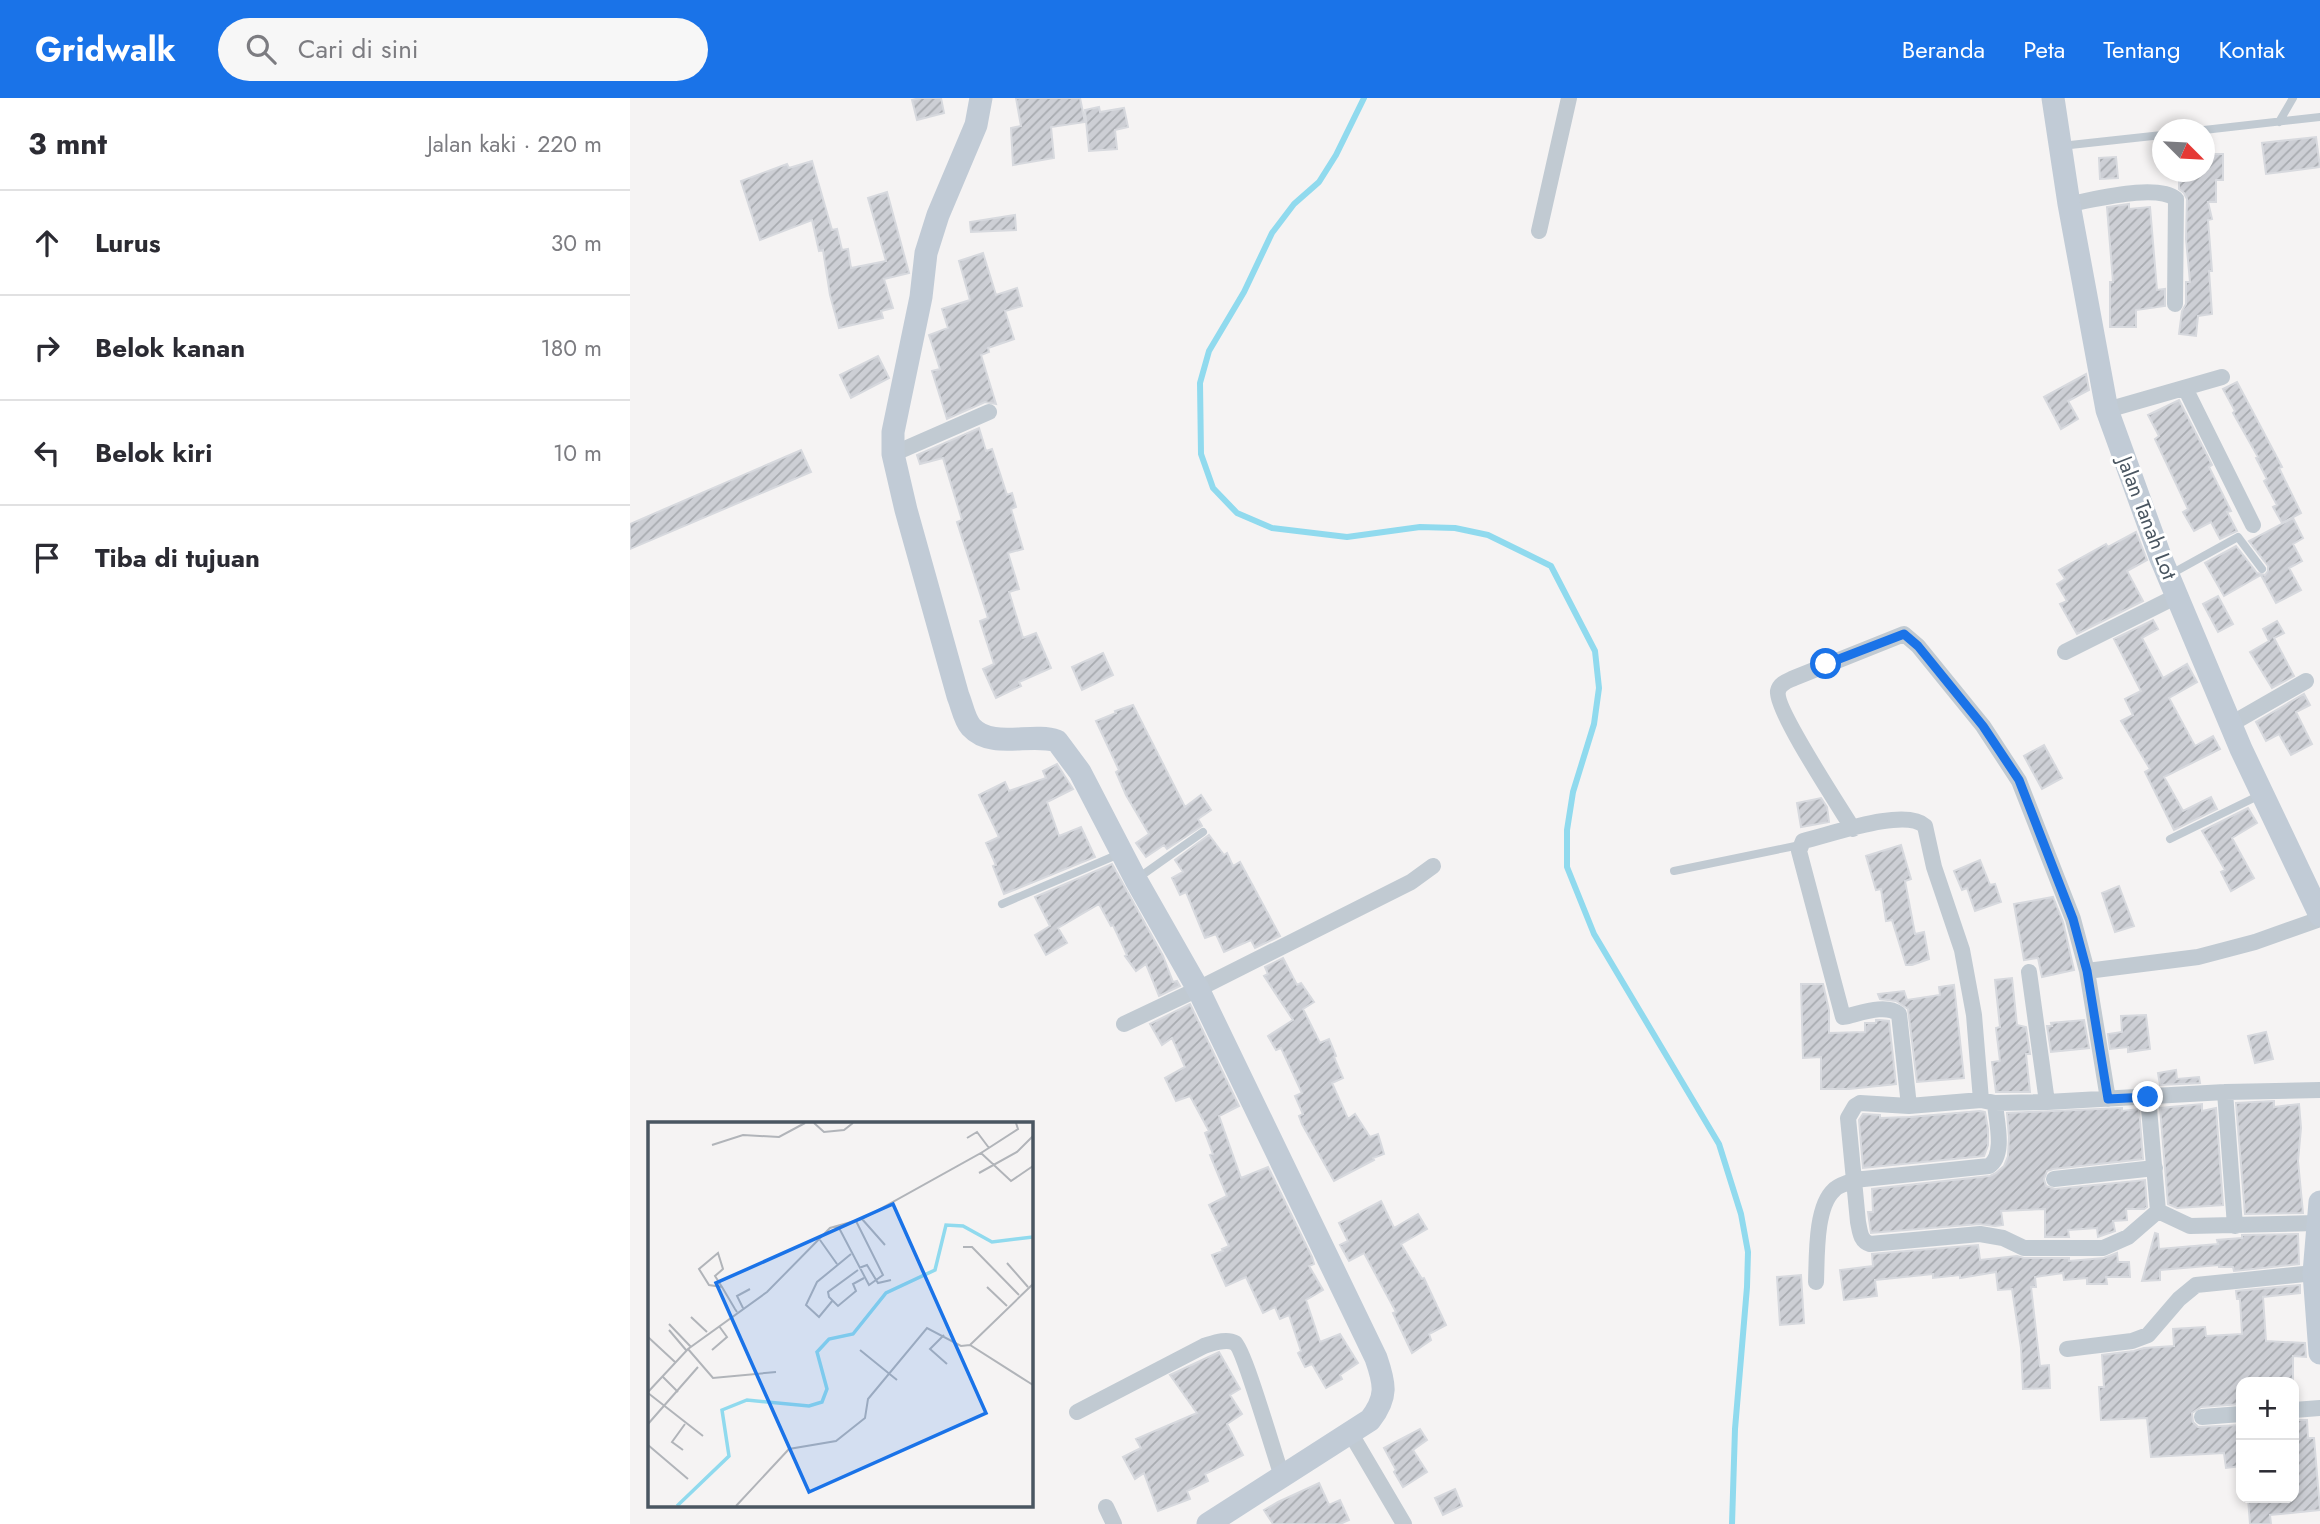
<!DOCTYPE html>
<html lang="id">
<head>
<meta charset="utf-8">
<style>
	body { margin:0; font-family:Jost,sans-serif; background:#f7f7f7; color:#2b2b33 }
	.controls { position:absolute; right:21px; bottom:21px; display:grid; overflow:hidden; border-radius:14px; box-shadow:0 4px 10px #0003 }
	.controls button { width:63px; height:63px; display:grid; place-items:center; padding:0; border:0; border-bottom:2px solid #e1e1e2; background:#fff; color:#2b2b33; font:35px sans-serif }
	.compass { position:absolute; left:1522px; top:21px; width:63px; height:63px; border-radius:50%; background:#fff; box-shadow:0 4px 10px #0003; rotate:114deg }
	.stop { position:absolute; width:21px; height:21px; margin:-16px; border:5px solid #1a73e8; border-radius:50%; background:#fff }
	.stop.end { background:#1a73e8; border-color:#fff; box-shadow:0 2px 7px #0008 }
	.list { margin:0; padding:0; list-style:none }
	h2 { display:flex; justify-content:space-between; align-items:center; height:91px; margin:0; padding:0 28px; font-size:30px }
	h2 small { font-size:23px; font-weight:400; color:#7c7c81 }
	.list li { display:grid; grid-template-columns:46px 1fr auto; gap:21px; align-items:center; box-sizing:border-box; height:105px; padding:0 28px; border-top:2px solid #e1e1e2 }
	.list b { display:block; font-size:26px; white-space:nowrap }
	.list em { font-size:23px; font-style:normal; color:#7c7c81 }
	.icon { flex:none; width:38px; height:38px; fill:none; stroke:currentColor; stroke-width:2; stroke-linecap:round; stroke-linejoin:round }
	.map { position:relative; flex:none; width:1690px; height:1426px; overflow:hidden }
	header { display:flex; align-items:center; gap:42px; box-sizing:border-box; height:98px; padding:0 35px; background:#1a73e8; color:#fff }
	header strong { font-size:33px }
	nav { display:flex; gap:38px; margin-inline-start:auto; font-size:24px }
	.search { width:490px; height:63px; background:#f7f7f7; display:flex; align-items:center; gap:18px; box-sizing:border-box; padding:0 24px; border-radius:38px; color:#7c7c81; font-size:26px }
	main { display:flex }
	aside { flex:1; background:#fff }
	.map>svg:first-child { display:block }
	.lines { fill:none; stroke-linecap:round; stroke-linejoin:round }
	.stream { stroke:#90daee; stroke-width:6 }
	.building { fill:url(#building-hatch); stroke:#d7d9de; stroke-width:2 }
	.lane { stroke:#c1cad2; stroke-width:8 }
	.street { stroke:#c1cad2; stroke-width:16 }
	.secondary { stroke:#c1cbd6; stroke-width:23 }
	.route { stroke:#1a73e8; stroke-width:9 }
	.labels { text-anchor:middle; stroke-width:6; stroke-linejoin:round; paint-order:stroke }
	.street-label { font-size:21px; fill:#4a5661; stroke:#fff }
	.inset-river { fill:none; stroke:#90daee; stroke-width:3.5 }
	.inset-road { fill:none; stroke:#b1b4b9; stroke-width:2 }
	.view { fill:#1a73e8; fill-opacity:0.15; stroke:#1a73e8; stroke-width:3.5 }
	.inset-edge { fill:none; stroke:#4a5661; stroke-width:3.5 }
</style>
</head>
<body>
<header>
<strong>Gridwalk</strong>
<div class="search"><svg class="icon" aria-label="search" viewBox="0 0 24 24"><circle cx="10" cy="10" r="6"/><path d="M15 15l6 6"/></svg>Cari di sini</div>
<nav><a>Beranda</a><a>Peta</a><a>Tentang</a><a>Kontak</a></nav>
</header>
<main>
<aside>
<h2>3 mnt<small>Jalan kaki · 220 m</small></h2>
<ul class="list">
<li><svg class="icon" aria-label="ahead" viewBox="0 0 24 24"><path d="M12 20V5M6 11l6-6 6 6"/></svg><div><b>Lurus</b></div><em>30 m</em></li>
<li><svg class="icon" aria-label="right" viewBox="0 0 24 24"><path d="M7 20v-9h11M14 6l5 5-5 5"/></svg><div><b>Belok kanan</b></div><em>180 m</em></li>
<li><svg class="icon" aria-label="left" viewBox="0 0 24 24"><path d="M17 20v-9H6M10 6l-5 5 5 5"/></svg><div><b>Belok kiri</b></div><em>10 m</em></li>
<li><svg class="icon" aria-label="arrive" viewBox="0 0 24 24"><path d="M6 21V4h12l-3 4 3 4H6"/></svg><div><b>Tiba di tujuan</b></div></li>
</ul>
</aside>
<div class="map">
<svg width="1690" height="1426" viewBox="0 0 1690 1426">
	<defs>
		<pattern id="building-hatch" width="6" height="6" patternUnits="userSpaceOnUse" patternTransform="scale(1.75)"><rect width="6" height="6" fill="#cdcfd5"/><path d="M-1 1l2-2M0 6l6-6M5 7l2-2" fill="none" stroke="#a8abb0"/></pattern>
	</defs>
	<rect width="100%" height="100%" fill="#f5f3f3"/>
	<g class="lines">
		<path class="stream" d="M 734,0 L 706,57 L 689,84 L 664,106 L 642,135 L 614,194 L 579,253 L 570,285 L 571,356 L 583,390 L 607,415 L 642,430 L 717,439 L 790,429 L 825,430 L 858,437 L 921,468 L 965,553 L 969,590 L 964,626 L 943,694 L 937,732 L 937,769 L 964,836 L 1089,1046 L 1111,1116 L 1118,1154 L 1117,1189 L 1105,1331 L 1102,1426"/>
	</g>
	<path class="building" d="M 290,0 L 311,0 L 314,15 L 287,22 L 282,2 Z
		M 386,0 L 450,0 L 455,24 L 421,29 L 424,60 L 383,67 L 381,30 L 391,28 Z
		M 469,9 L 470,14 L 494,10 L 498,29 L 485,32 L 487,51 L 459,53 L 455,12 Z
		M 1686,39 L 1690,69 L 1636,76 L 1632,45 Z
		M 1574,56 L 1593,56 L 1593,82 L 1586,82 L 1586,104 L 1578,104 L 1582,121 L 1578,122 L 1582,173 L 1579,173 L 1582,216 L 1568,218 L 1566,238 L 1549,236 L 1552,213 L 1556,206 L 1556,184 L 1560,184 L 1556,141 L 1557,101 L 1554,95 L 1549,91 L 1549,74 L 1574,74 Z
		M 1486,59 L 1488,80 L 1470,81 L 1469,60 Z
		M 182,63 L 202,132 L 207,131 L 212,152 L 218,151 L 221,170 L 256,163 L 238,100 L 257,94 L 279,175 L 254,181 L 263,210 L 251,213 L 253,220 L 209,230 L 200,197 L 193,152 L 189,153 L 182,122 L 130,142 L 111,83 L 157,66 L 159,70 Z
		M 1499,106 L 1499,111 L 1520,109 L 1527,192 L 1535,191 L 1535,208 L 1506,212 L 1506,229 L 1480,229 L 1480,184 L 1483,184 L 1477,109 Z
		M 385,117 L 386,132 L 341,134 L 340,124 Z
		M 353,155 L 366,197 L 387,190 L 392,208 L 375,213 L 384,241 L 358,250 L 359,254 L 351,257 L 366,306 L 355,304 L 317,321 L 302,273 L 310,271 L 299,237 L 318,230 L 312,211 L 340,202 L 329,163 Z
		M 248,258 L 259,280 L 221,300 L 210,277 Z
		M 1456,276 L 1459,292 L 1438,303 L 1448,321 L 1431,331 L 1414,299 Z
		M 1607,284 L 1652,369 L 1649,370 L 1671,415 L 1652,425 L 1643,409 L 1647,407 L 1634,383 L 1637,381 L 1626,360 L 1628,359 L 1603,315 L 1605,313 L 1593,291 Z
		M 1549,302 L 1582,367 L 1579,369 L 1601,413 L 1597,414 L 1607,433 L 1590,441 L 1581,424 L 1564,433 L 1553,414 L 1558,411 L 1525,341 L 1529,338 L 1518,317 Z
		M 349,330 L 356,353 L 362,351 L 377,397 L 382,395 L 386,409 L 381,411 L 393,451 L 378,455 L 389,491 L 379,494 L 393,540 L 406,535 L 421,570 L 389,584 L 391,588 L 366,600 L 353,571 L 364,566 L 350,523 L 358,520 L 327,424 L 332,422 L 313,360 L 290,366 L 287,357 Z
		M 171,352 L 181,374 L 0,451 L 0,426 Z
		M 1663,420 L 1673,440 L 1663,446 L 1672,463 L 1659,470 L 1671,492 L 1646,505 L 1631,477 L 1594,498 L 1575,465 L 1606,448 L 1627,475 L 1635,477 L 1638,473 L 1638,468 L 1619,443 Z
		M 1506,434 L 1517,462 L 1497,473 L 1513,503 L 1447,536 L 1430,506 L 1437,503 L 1427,486 L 1435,481 L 1429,472 L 1476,446 L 1478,449 Z
		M 1588,498 L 1603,526 L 1588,534 L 1573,506 Z
		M 1523,522 L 1528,531 L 1512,540 L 1533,580 L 1557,566 L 1567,584 L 1539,600 L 1565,648 L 1583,638 L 1590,651 L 1534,679 L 1553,713 L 1581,699 L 1587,711 L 1544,732 L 1515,674 L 1520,671 L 1491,623 L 1503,617 L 1495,601 L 1511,593 L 1484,541 Z
		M 1647,523 L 1654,535 L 1644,540 L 1664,578 L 1642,590 L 1620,554 L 1639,543 L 1633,531 Z
		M 473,555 L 483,577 L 452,592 L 442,569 Z
		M 1674,596 L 1680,607 L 1666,614 L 1682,646 L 1661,657 L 1649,636 L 1636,643 L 1626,624 Z
		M 503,607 L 555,709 L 571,697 L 581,712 L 568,721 L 572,728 L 537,751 L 534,747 L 516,759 L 506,745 L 519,736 L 496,697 L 486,674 L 489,672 L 466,623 L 486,615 L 485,613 Z
		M 1414,647 L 1432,680 L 1412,691 L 1394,658 Z
		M 427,666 L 443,691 L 417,704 L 429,738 L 451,729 L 465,759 L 374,796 L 363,768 L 366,767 L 356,745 L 369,739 L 349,697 L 375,684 L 379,693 L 416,680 L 413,673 Z
		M 1191,700 L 1197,709 L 1199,724 L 1171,729 L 1167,705 Z
		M 1618,710 L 1627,725 L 1602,740 L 1624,780 L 1601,793 L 1591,774 L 1595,772 L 1572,733 Z
		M 579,737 L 594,757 L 597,755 L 603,768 L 610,764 L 650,838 L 625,850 L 621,842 L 594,854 L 586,836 L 575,840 L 556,794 L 550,797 L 542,780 L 553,774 L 545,762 Z
		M 1271,747 L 1281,781 L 1275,783 L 1285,836 L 1294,834 L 1299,861 L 1282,867 L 1276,867 L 1262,822 L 1256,823 L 1251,791 L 1246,792 L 1236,758 Z
		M 1350,762 L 1360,787 L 1365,786 L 1371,804 L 1345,813 L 1337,790 L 1332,792 L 1324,773 Z
		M 482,766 L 533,858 L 543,884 L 547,883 L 550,888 L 529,898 L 516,866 L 506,873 L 495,858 L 497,857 L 483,827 L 481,828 L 469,806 L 428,830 L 437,845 L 416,857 L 405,837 L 420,828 L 405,799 Z
		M 1489,788 L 1504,828 L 1485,834 L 1472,795 Z
		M 1423,799 L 1433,824 L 1444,872 L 1412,879 L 1408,860 L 1394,862 L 1384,806 Z
		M 653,860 L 667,887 L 671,885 L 684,904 L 673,911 L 690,945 L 699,941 L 706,958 L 704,959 L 713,980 L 702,985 L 718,1021 L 725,1016 L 740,1039 L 748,1036 L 754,1056 L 743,1060 L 744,1062 L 704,1083 L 672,1026 L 669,1018 L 673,1016 L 665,998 L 672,995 L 651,950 L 646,952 L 638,938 L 663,922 L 634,878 L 638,876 L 635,869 Z
		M 1382,880 L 1387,927 L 1396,929 L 1400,956 L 1396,956 L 1400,994 L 1366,994 L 1362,964 L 1370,963 L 1366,930 L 1370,929 L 1365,882 Z
		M 1171,886 L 1193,886 L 1199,912 L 1199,935 L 1235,934 L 1235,925 L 1246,925 L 1246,922 L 1250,922 L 1259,923 L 1266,986 L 1219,991 L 1191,991 L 1191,959 L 1173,960 Z
		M 1324,887 L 1334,980 L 1287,984 L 1278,911 L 1266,903 L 1250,901 L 1248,896 L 1274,893 L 1277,902 L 1310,897 L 1309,889 Z
		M 560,906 L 609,1008 L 589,1018 L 611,1080 L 638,1069 L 682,1159 L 684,1166 L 679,1168 L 693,1192 L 676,1202 L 690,1244 L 710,1236 L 728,1265 L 710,1277 L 712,1281 L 696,1290 L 682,1266 L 675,1269 L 668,1255 L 671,1253 L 659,1217 L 650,1221 L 645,1209 L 633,1215 L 616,1179 L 596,1188 L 582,1157 L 593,1153 L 592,1151 L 599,1148 L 579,1107 L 597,1098 L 580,1057 L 583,1056 L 575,1035 L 579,1033 L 560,998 L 546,1003 L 535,980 L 555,969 L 542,940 L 532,947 L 520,926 Z
		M 1516,917 L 1520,951 L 1498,954 L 1498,949 L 1480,951 L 1478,936 L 1492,934 L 1491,918 Z
		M 1454,922 L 1459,950 L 1421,954 L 1417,928 L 1422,928 L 1421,925 Z
		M 1636,934 L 1643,961 L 1625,965 L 1618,938 Z
		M 1546,972 L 1547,981 L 1569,979 L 1570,985 L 1530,987 L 1528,975 Z
		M 1644,1003 L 1644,1009 L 1669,1006 L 1671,1030 L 1668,1063 L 1673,1115 L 1615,1116 L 1606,1005 Z
		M 1572,1006 L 1572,1013 L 1586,1010 L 1593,1107 L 1547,1110 L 1538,1106 L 1530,1010 Z
		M 1492,1010 L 1492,1013 L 1509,1011 L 1513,1061 L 1423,1071 L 1417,1073 L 1414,1081 L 1416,1088 L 1425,1091 L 1515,1082 L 1517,1109 L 1514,1111 L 1496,1111 L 1497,1122 L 1483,1123 L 1485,1133 L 1468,1139 L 1467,1130 L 1438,1132 L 1439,1139 L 1415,1139 L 1415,1111 L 1371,1113 L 1373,1127 L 1365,1128 L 1349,1126 L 1241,1135 L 1238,1114 L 1243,1114 L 1242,1091 L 1360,1078 L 1366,1075 L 1374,1068 L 1378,1058 L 1379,1039 L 1377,1015 Z
		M 1350,1013 L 1355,1014 L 1358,1031 L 1358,1047 L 1354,1058 L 1233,1070 L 1229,1022 L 1233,1016 L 1250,1017 L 1250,1020 L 1280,1019 Z
		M 751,1103 L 764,1130 L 788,1116 L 797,1131 L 771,1146 L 792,1181 L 794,1180 L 816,1227 L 799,1236 L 801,1242 L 782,1255 L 763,1215 L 766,1214 L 734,1155 L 719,1163 L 710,1147 L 718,1143 L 709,1125 Z
		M 1525,1135 L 1528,1136 L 1529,1151 L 1588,1146 L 1587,1142 L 1612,1140 L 1612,1137 L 1668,1136 L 1669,1166 L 1604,1173 L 1603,1169 L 1589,1169 L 1589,1167 L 1530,1172 L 1530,1182 L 1512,1183 Z
		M 1348,1147 L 1350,1162 L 1387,1158 L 1394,1160 L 1439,1160 L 1439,1163 L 1474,1160 L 1487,1155 L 1488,1164 L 1499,1164 L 1500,1179 L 1476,1179 L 1477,1186 L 1457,1186 L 1457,1180 L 1434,1182 L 1433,1175 L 1405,1179 L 1406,1189 L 1401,1189 L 1410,1268 L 1419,1267 L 1420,1290 L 1393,1291 L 1391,1250 L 1382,1191 L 1368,1192 L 1366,1174 L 1330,1180 L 1330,1177 L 1303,1180 L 1303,1176 L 1245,1182 L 1247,1198 L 1214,1202 L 1210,1172 L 1243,1168 L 1242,1156 Z
		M 1171,1177 L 1174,1225 L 1150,1227 L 1147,1179 Z
		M 1670,1187 L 1670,1195 L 1633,1199 L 1636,1243 L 1675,1245 L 1676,1259 L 1663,1258 L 1663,1284 L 1611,1284 L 1611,1306 L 1571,1309 L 1562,1315 L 1563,1324 L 1568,1329 L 1611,1327 L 1611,1368 L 1596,1370 L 1594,1355 L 1521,1359 L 1517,1320 L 1471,1322 L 1469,1289 L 1474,1289 L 1472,1257 L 1504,1253 L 1514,1250 L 1544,1248 L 1543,1231 L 1575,1229 L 1576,1238 L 1612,1236 L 1610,1201 L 1607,1201 L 1606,1193 Z
		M 589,1254 L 610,1291 L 600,1297 L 612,1316 L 597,1326 L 613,1357 L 575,1376 L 578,1383 L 557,1393 L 560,1401 L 528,1413 L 514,1375 L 505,1381 L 493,1359 L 511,1350 L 506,1341 L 567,1315 L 540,1277 Z
		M 1664,1322 L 1677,1322 L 1678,1340 L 1684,1340 L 1690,1412 L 1640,1417 L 1641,1426 L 1620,1426 L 1618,1400 L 1664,1400 Z
		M 790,1331 L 797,1342 L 783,1352 L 797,1374 L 773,1389 L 764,1374 L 766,1372 L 754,1350 Z
		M 689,1385 L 699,1407 L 710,1402 L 719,1422 L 710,1426 L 643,1426 L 634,1412 L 648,1404 Z
		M 825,1391 L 832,1408 L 813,1417 L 805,1400 Z"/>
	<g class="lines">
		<path class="lane" d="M 1649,24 L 1663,0
			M 1574,32 L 1690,19
			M 1431,48 L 1532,37
			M 1541,476 L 1608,439 L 1632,471
			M 1540,741 L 1630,697
			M 1044,773 L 1170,747
			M 508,780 L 573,734
			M 372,806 L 489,756"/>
		<path class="street" d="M 1439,106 C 1464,102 1526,85 1546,101 L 1545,206
			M 909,133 L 939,0
			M 1555,290 L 1623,427
			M 1477,312 L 1592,279
			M 263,356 L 359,314
			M 1435,554 L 1547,498
			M 1601,626 L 1676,583
			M 1223,731 C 1211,711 1144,610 1148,593 C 1150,585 1158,583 1164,580 L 1274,536 L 1288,548 L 1353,628 L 1389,683 L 1443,821 L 1457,873 L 1478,1001
			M 1457,873 L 1568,859 L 1625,844 L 1690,821
			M 1399,874 L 1417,1004
			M 494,926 L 568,891 L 781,784 L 803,768
			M 1595,994 L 1605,1128
			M 1518,999 L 1528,1113
			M 1279,1008 L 1269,916 C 1255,905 1229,916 1213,919 L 1169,753 L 1173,743 C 1200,737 1275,709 1295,728 L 1304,769 L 1332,852 L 1344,917 L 1351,1002
			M 1424,1081 L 1525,1070
			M 1528,1113 L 1498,1139 L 1473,1150 L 1394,1150 L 1373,1140 L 1350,1136 L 1240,1146 C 1230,1143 1230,1133 1228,1124 L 1218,1020 L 1225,1008 L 1230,1005 L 1279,1008 L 1351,1002 L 1365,1005 L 1417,1004 L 1595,994 L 1690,992
			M 1528,1113 L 1560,1128 L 1687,1125
			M 1186,1184 C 1187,1160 1185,1109 1204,1092 C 1208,1087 1218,1085 1224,1082 L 1359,1068 C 1376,1057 1366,1022 1365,1005
			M 1437,1251 L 1502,1243 L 1518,1237 L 1549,1201 L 1566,1187 L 1684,1175
			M 1664,1312 L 1690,1310
			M 447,1314 L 574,1248 C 584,1245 596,1240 605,1245 C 614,1251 645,1359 652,1378
			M 1572,1319 L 1611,1316
			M 721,1336 L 774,1426
			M 476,1409 L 484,1426"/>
		<path class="secondary" d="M 351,0 L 346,27 L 308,117 L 296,155 L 291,199 L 263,334 L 263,356 L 276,412 L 328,598 C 332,607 334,621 341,629 C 362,652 401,634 427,643 L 450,674 L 506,782 L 568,891 L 746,1260 C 755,1286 758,1299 740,1322 L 578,1426
			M 1423,0 L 1439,106 L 1477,312 L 1530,458 L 1611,651 L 1690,817
			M 1690,1104 L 1684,1175 L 1690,1255"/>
	</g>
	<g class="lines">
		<path class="route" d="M 1196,566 L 1274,536 L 1288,548 L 1353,628 L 1389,682 L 1443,821 L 1457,873 L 1478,1001 L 1518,999"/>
	</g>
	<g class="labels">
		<g class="street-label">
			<text transform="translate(1517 420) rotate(69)" y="7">Jalan Tanah Lot</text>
		</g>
	</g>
	<g transform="translate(18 1024)">
		<rect width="385" height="385" fill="#f5f3f3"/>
		<path class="inset-river" d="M 29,384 L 81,334 L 74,288 L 99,278 L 161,284 L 174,280 L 179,267 L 169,230 L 181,217 L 205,212 L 238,171 L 287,148 L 298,103 L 315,104 L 344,120 L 385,115"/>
		<path class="inset-road" d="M 166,1 L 176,10 L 196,8 L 205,1M 319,16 L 329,10 L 341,26M 64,23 L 95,13 L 131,15 L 157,1M 333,31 L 370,7 L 368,1M 331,51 L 369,30 L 385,14M 214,97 L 237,123M 190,104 L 221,163 L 235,153 L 208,99M 172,118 L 189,142M 315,125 L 324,125 L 371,173M 359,141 L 380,165M 211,146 L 219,143 L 230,161 L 243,158M 210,148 L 180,170 L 181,175 L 190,184 L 208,169 L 205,162 L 216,156M 74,165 L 61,163 L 51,147 L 70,131 L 75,147 L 67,154 L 74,165 L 87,187 L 89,190M 339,165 L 359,184M 185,178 L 171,195 L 158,183 L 169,160 L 203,132M 95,186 L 89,174 L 102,167M 43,195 L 59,210M 21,202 L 43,225M 21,208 L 38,228M 296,213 L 282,227 L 299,242M 0,215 L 27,240M 322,223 L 385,162M 40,227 L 65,256 L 128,250M 64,228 L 79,215 L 71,204M 212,228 L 249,258M 14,254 L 30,270M 0,270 L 40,227 L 119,170 L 182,106 L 214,97 L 333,31 L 363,59 L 385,44M 0,271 L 55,314M 0,302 L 50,245M 0,323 L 40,357M 35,328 L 24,320 L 37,302M 88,384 L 141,327 L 188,319 L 217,296 L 220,277 L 279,206 L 313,224 L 322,223 L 385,263"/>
		<path class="view" d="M 245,82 L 338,291 L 161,370 L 68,161 Z"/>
		<rect width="385" height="385" class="inset-edge"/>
	</g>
</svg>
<div class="controls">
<button>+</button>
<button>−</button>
</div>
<svg class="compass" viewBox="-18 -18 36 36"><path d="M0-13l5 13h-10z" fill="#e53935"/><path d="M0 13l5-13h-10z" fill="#7c7c81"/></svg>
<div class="stop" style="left:1196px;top:566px"></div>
<div class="stop end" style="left:1518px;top:999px"></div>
</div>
</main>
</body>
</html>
